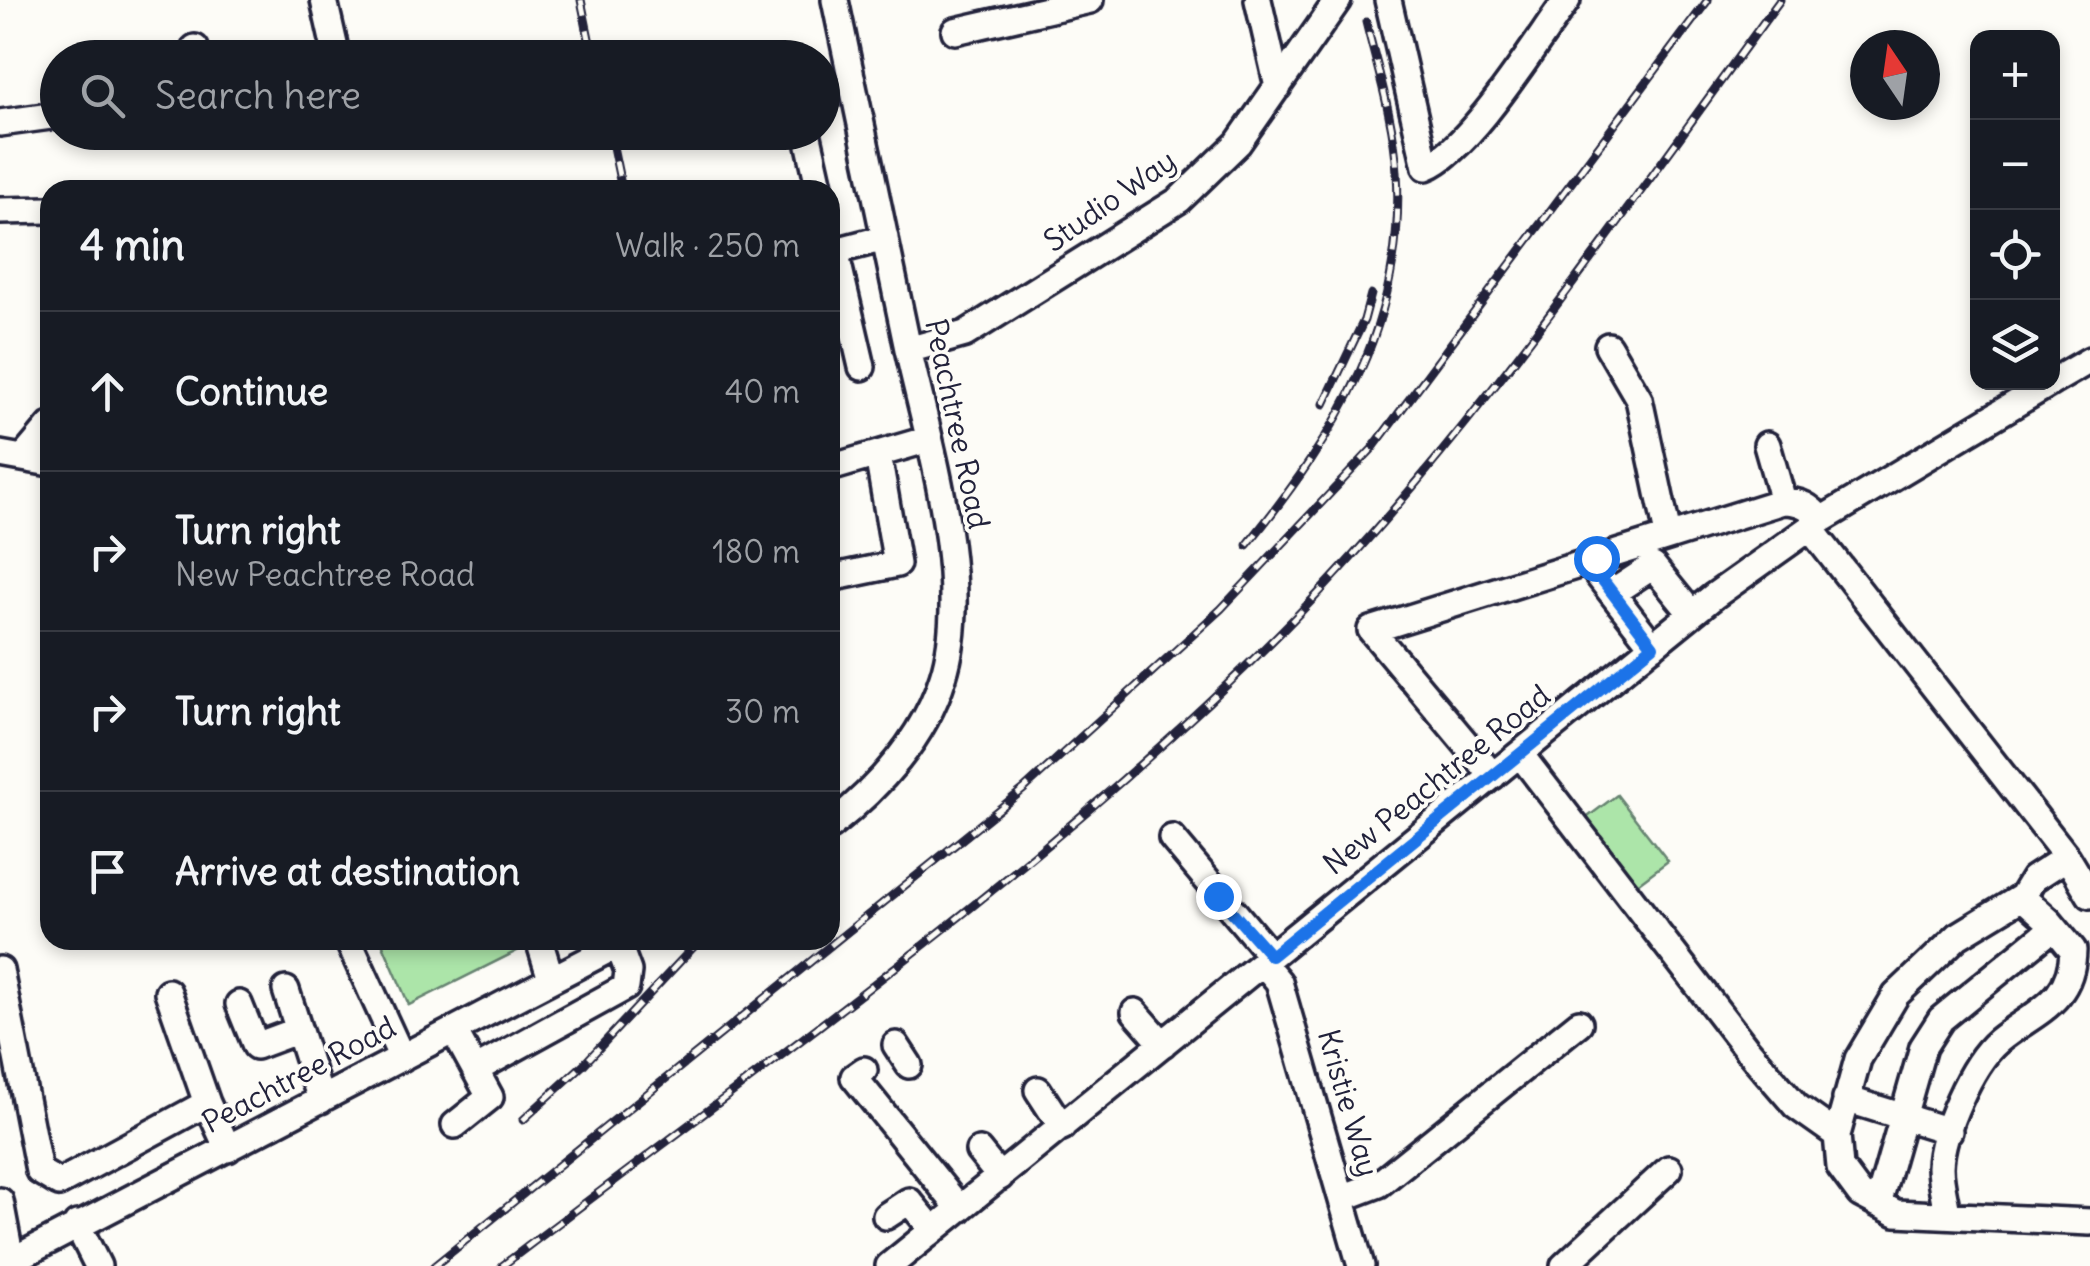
<!DOCTYPE html>
<html lang="en">
<head>
<meta charset="utf-8">
<style>
	body { margin:0; font-family:Delius,sans-serif; background:#20242c; color:#f1f3f6 }
	.controls { position:absolute; right:30px; top:30px; display:grid; overflow:hidden; border-radius:20px; box-shadow:0 5px 15px #0003 }
	.controls button { width:90px; height:90px; display:grid; place-items:center; padding:0; border:0; border-bottom:2px solid #363941; background:#171b24; color:#f1f3f6; font:50px sans-serif }
	.compass { position:absolute; left:1850px; top:30px; width:90px; height:90px; border-radius:50%; background:#171b24; box-shadow:0 5px 15px #0003; rotate:347deg }
	.stop { position:absolute; width:30px; height:30px; margin:-22px; border:8px solid #1a73e8; border-radius:50%; background:#fff }
	.stop.end { background:#1a73e8; border-color:#fff; box-shadow:0 2px 10px #0008 }
	.list { margin:0; padding:0; list-style:none }
	h2 { display:flex; justify-content:space-between; align-items:center; height:130px; margin:0; padding:0 40px; font-size:42px }
	h2 small { font-size:32px; font-weight:400; color:#9ea1a6 }
	.list li { display:grid; grid-template-columns:65px 1fr auto; gap:30px; align-items:center; box-sizing:border-box; height:160px; padding:0 40px; border-top:2px solid #363941 }
	.list b { display:block; font-size:38px; white-space:nowrap }
	.list p { margin:0; font-size:32px; white-space:nowrap; color:#9ea1a6 }
	.list em { font-size:32px; font-style:normal; color:#9ea1a6 }
	.icon { flex:none; width:55px; height:55px; fill:none; stroke:currentColor; stroke-width:2; stroke-linecap:round; stroke-linejoin:round }
	.map { position:relative; flex:none; width:2090px; height:1266px; overflow:hidden }
	.search { position:absolute; background:#171b24; box-shadow:0 5px 15px #0003; left:40px; top:40px; width:800px; height:110px; display:flex; align-items:center; gap:25px; box-sizing:border-box; padding:0 35px; border-radius:55px; color:#9ea1a6; font-size:38px }
	.panel { position:absolute; background:#171b24; box-shadow:0 5px 15px #0003; left:40px; top:180px; width:800px; height:770px; border-radius:30px }
	.map>svg:first-child { display:block }
	.green { fill:#ace5a9; stroke:#678472; stroke-width:2.5 }
	.lines { fill:none; stroke-linecap:round; stroke-linejoin:round }
	.minor-casing { stroke:#22223b; stroke-width:32 }
	.minor { stroke:#fdfcf7; stroke-width:25 }
	.rail-casing { stroke:#22223b; stroke-width:9 }
	.rail { stroke:#fdfcf7; stroke-width:5; stroke-dasharray:15; stroke-linecap:butt }
	.route { stroke:#1a73e8; stroke-width:12 }
	.labels { text-anchor:middle; stroke-width:8; stroke-linejoin:round; paint-order:stroke }
	.street-label { font-size:30px; fill:#22223b; stroke:#fdfcf7 }
</style>
</head>
<body>
<div class="map">
<svg width="2090" height="1266" viewBox="0 0 2090 1266">
	<rect width="100%" height="100%" fill="#fdfcf7"/>
	<filter id="ink" filterUnits="userSpaceOnUse"><feTurbulence type="fractalNoise" baseFrequency=".01" numOctaves="2"/><feDisplacementMap in="SourceGraphic" scale="20" xChannelSelector="R" yChannelSelector="G"/><feConvolveMatrix kernelMatrix="1 2 1 2 8 2 1 2 1" color-interpolation-filters="sRGB"/></filter>
	<g filter="url(#ink)">
		<path class="green" d="M 1617,795 L 1668,861 L 1632,888 L 1581,822 Z
			M 381,940 L 539,940 L 409,1005 Z"/>
		<g class="lines">
			<g class="minor-casing">
				<path id="minor" d="M 324,0 L 337,58
					M 1258,0 L 1278,87
					M 1388,0 L 1426,167 C 1471,149 1536,42 1567,0
					M 955,31 L 1090,0
					M 195,48 L 198,58
					M 0,123 L 58,115
					M 807,132 L 820,190
					M 0,211 L 50,210
					M 1608,346 L 1639,399 L 1668,535
					M 908,350 L 965,334 L 1179,200 L 1238,143 L 1338,0
					M 862,367 L 835,251 L 885,238
					M 2052,382 L 2090,360
					M 1767,445 L 1783,501
					M 0,454 L 50,463
					M 23,458 L 50,426
					M 830,468 L 929,439
					M 1810,528 L 2067,857 L 2090,895
					M 1587,561 L 1653,646
					M 830,578 L 897,564 L 878,455
					M 1612,593 L 1653,566 L 1692,614
					M 1520,754 L 1746,1048 L 1796,1106 L 1837,1135
					M 1493,776 L 1371,630 L 1783,501 C 1800,501 1810,506 1821,520
					M 830,826 C 879,787 924,739 943,677 C 973,583 929,443 908,349 C 883,233 860,116 835,0
					M 1172,838 L 1271,956
					M 2022,897 L 2033,879 L 2067,857
					M 348,940 L 402,1058
					M 539,940 L 551,979
					M 1263,963 L 1279,982 L 1361,1266
					M 0,970 L 39,1171 L 59,1183 L 207,1103
					M 286,990 L 321,1100
					M 168,992 L 207,1103 L 228,1149
					M 239,1004 L 256,1046 L 299,1030
					M 1135,1012 L 1163,1044
					M 454,1031 L 490,1097 L 455,1125
					M 896,1045 L 909,1065
					M 475,1070 L 626,987 L 628,971 L 618,944
					M 864,1070 L 854,1077 L 960,1209
					M 1038,1090 L 1062,1127
					M 1846,1099 L 1949,1131
					M 979,1151 L 1000,1177
					M 1342,1198 L 1379,1184 L 1579,1023
					M 0,1201 L 11,1260
					M 1878,1204 L 1923,1047 L 1941,1019 L 2054,927
					M 1947,1214 C 1945,1199 1940,1182 1940,1167 C 1941,1133 1971,1064 1998,1041 C 2033,1012 2072,1004 2073,950 L 2049,921 L 2022,897 L 1958,936 L 1896,995 L 1858,1059 L 1837,1135 L 1840,1167 L 1860,1194 L 1896,1213 L 2090,1222
					M 886,1216 L 909,1201 L 933,1230
					M 77,1224 L 98,1266
					M 1,1266 L 627,940
					M 889,1266 L 1714,596 L 1821,520 L 2052,382
					M 1564,1266 L 1669,1169"/>
			</g>
			<use href="#minor" class="minor"/>
			<g class="rail-casing">
				<path id="rail" d="M 581,0 L 593,58
					M 610,132 L 622,190
					M 1324,404 L 1364,320 L 1371,294
					M 1247,545 C 1338,433 1406,322 1397,172 C 1394,121 1378,71 1366,22
					M 523,1120 L 584,1064 L 700,940
					M 434,1266 L 1024,789 L 1221,609 L 1372,449 L 1708,0
					M 502,1266 C 766,1064 1042,871 1278,635 C 1466,446 1622,214 1780,0"/>
			</g>
			<use href="#rail" class="rail"/>
		</g>
	</g>
	<g class="lines" filter="url(#ink)">
		<path class="route" d="M 1218,896 L 1271,956 L 1653,646 L 1588,561 L 1596,558"/>
	</g>
	<g class="labels">
		<g class="street-label">
			<text transform="translate(1110 201) rotate(-35)" y="10">Studio Way</text>
			<text transform="translate(957 424) rotate(78)" y="10">Peachtree Road</text>
			<text transform="translate(1437 780) rotate(-39)" y="10">New Peachtree Road</text>
			<text transform="translate(299 1075) rotate(-28)" y="10">Peachtree Road</text>
			<text transform="translate(1348 1103) rotate(74)" y="10">Kristie Way</text>
		</g>
	</g>
</svg>
<div class="controls">
<button>+</button>
<button>−</button>
<button><svg class="icon" aria-label="locate" viewBox="0 0 24 24"><circle cx="12" cy="12" r="6"/><path d="M12 2v4M12 18v4M2 12h4M18 12h4"/></svg></button>
<button><svg class="icon" aria-label="layers" viewBox="0 0 24 24"><path d="M12 4l9 5-9 5-9-5zM3 14l9 5 9-5"/></svg></button>
</div>
<svg class="compass" viewBox="-18 -18 36 36"><path d="M0-13l5 13h-10z" fill="#e53935"/><path d="M0 13l5-13h-10z" fill="#9ea1a6"/></svg>
<div class="stop" style="left:1596px;top:558px"></div>
<div class="stop end" style="left:1218px;top:896px"></div>
<div class="search"><svg class="icon" aria-label="search" viewBox="0 0 24 24"><circle cx="10" cy="10" r="6"/><path d="M15 15l6 6"/></svg>Search here</div>
<section class="panel">
<h2>4 min<small>Walk · 250 m</small></h2>
<ul class="list">
<li><svg class="icon" aria-label="ahead" viewBox="0 0 24 24"><path d="M12 20V5M6 11l6-6 6 6"/></svg><div><b>Continue</b></div><em>40 m</em></li>
<li><svg class="icon" aria-label="right" viewBox="0 0 24 24"><path d="M7 20v-9h11M14 6l5 5-5 5"/></svg><div><b>Turn right</b><p>New Peachtree Road</p></div><em>180 m</em></li>
<li><svg class="icon" aria-label="right" viewBox="0 0 24 24"><path d="M7 20v-9h11M14 6l5 5-5 5"/></svg><div><b>Turn right</b></div><em>30 m</em></li>
<li><svg class="icon" aria-label="arrive" viewBox="0 0 24 24"><path d="M6 21V4h12l-3 4 3 4H6"/></svg><div><b>Arrive at destination</b></div></li>
</ul>
</section>
</div>
</body>
</html>
